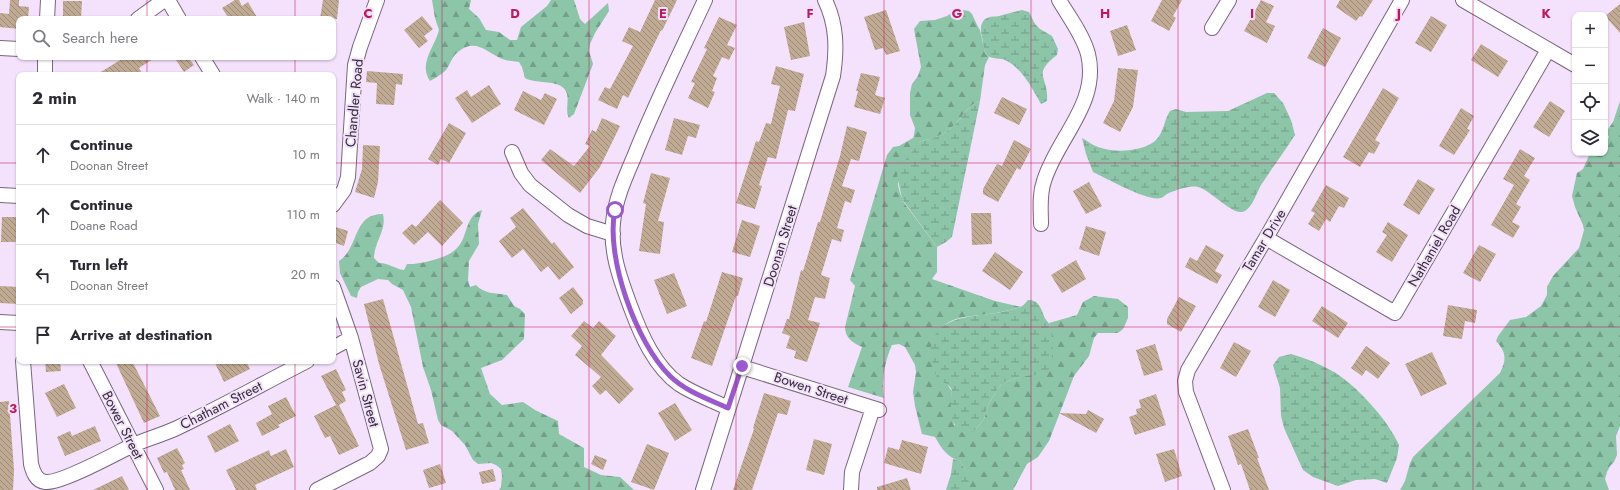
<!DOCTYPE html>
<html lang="en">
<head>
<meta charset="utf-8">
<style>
	body { margin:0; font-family:Jost,sans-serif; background:#f2f2f3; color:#2b2b33 }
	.controls { position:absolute; right:12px; top:12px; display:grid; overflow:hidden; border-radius:8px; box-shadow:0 1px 3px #0004 }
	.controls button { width:36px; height:36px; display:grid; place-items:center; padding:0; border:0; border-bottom:1px solid #e1e1e2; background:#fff; color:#2b2b33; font:20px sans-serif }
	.stop { position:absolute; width:12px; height:12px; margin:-9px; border:3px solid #9b59cf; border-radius:50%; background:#fff }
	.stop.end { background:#9b59cf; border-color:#fff; box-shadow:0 1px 4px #0008 }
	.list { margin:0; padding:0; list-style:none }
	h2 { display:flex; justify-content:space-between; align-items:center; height:52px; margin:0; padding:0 16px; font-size:17px }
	h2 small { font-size:13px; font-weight:400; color:#7c7c81 }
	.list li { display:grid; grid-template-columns:26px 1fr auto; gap:12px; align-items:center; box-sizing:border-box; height:60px; padding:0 16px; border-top:1px solid #e1e1e2 }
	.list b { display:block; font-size:15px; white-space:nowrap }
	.list p { margin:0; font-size:13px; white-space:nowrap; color:#7c7c81 }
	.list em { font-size:13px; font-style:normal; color:#7c7c81 }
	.icon { flex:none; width:22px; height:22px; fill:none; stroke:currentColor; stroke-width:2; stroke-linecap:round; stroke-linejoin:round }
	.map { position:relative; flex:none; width:1620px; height:490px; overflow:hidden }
	.search { position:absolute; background:#fff; box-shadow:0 1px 3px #0004; left:16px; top:16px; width:320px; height:44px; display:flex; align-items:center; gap:10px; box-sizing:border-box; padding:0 14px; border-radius:8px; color:#7c7c81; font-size:15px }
	.panel { position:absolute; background:#fff; box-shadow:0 1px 3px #0004; left:16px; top:72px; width:320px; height:292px; border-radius:8px }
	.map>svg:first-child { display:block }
	.forest { fill:url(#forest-firs) }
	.wetland { fill:url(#wetland-marsh) }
	.building { fill:url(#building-back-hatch) }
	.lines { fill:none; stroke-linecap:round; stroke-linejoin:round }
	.minor-casing { stroke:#77677e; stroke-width:16 }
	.minor { stroke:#fff; stroke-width:14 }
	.route { stroke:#9b59cf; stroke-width:5 }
	.grid { fill:none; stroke:#c2185b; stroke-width:1; stroke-opacity:0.55 }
	.labels { text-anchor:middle; stroke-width:4; stroke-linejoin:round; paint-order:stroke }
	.street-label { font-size:14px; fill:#342d37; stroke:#f4e1fc }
	.grid-label { font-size:13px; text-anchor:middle; font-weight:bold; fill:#c2185b; stroke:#f4e1fc; stroke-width:4; stroke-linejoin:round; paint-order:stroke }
</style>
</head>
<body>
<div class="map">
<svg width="1620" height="490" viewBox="0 0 1620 490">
	<defs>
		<pattern id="forest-firs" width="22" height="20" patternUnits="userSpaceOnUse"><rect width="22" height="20" fill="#8dc5a8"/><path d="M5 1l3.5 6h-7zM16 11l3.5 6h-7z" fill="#74a08a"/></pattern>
		<pattern id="wetland-marsh" width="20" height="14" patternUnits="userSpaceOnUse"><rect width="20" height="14" fill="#8dc5a8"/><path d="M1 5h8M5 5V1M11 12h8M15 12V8" fill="none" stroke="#74a08a"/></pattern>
		<pattern id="building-back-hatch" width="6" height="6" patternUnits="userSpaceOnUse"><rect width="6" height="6" fill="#c0aa93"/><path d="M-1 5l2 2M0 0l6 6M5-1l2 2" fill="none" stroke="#9d8b79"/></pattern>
	</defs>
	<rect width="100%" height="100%" fill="#f4e1fc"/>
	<path class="forest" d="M 432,0 L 471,0 L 469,9 L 479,18 L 486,30 L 499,32 L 510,40 L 517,40 L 521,27 L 547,6 L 551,0 L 574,0 L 580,19 L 585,24 L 608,3 L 609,11 L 595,33 L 590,44 L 589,51 L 593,64 L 574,114 L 569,118 C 565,110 569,102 567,94 C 563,78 537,85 525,78 L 522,67 L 519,62 C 513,61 506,61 500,58 C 485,51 475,38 458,52 C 452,56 450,65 446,70 C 441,75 435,78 430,81 C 418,63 435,47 439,30 L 435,18 Z
		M 957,9 L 969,11 L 972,14 L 977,25 L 980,30 L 985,53 L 989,57 L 985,65 L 980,101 C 971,104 969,108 963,115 C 951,131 941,137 921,141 C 916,147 899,175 898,183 C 898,189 902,199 905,204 L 937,247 L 937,272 L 932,279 L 995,301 L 1021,307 C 1010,310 1000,313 988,314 C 976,316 962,316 951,321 C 943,325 938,331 934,338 L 948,386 L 952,391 L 951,400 L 954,425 L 975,430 L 984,419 L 989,403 L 1002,383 L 1020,377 L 1052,356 L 1052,345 L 1049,323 L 1077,315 L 1083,302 L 1094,296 L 1118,299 L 1128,307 L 1128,318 L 1123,329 L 1118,333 L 1098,333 L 1094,338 L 1089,356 L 1074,376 L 1049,441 L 1038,457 L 1027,464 L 1013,490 L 969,490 L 965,469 L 960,461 C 948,458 941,448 935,437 L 922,434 L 915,406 L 913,392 L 916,372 L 915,365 L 905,347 L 899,344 L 892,345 C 885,360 881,381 884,398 L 848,387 L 862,347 C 853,343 845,338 845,327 L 855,286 L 850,280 L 887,155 L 893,147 L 899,146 L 913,138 L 914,135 L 915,128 L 910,115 L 910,93 L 912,84 L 918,76 L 921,67 L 914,29 L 920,21 L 935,20 L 947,16 Z
		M 1620,101 L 1620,426 L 1616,436 L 1617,455 L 1614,462 L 1610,466 L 1607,472 L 1605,479 L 1609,490 L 1400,490 L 1405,481 L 1410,463 L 1413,457 L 1500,373 C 1507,359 1506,352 1496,341 L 1498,336 L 1510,320 L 1526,317 L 1541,306 L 1547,295 L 1547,287 L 1553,276 L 1579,248 L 1584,230 L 1583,225 L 1575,207 L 1572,196 L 1577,173 L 1583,169 L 1590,153 L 1605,153 L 1605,145 L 1609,137 L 1606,132 L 1613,122 Z
		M 482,210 L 478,224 L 479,244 L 469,261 L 468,280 L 470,287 L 476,285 C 484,294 495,293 507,295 L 514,306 L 520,309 L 525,314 L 524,339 L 502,360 L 481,368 L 490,394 L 502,405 L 523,402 L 535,410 L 558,421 L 559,434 L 584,448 L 584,467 L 601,475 L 620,477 L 634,490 L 499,490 L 501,487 L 502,476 L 501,469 L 496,465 L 491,463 L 478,464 L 473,460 L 465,445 L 452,431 L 441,425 L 438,420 L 431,390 L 423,367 L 411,307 L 403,290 L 392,284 L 388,280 L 378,279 L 361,287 L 358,292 L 357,298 L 351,296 L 340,273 L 339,261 C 360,247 352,214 383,214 C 387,230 374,242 374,258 L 379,263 C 389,263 395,269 404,270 L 407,264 C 418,265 448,258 456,249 C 469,237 464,216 482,210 Z"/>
	<path class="wetland" d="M 1022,10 L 1029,12 L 1035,24 L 1040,29 L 1052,36 L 1058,49 L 1057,55 C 1031,75 1049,76 1047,101 L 1041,104 C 1032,88 1023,70 1007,61 C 1001,57 991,60 987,55 C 983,51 983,42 982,37 C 980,29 980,19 990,17 C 993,16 996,17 999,16 C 1006,14 1014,12 1022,10 Z
		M 1267,93 L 1274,93 L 1283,103 L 1291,120 L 1295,135 C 1284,152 1272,168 1261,185 C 1256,194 1253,206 1245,211 C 1234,218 1211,190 1198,187 C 1190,185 1176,190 1169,193 C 1166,194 1164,197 1161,198 C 1148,202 1106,178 1093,172 L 1086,154 L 1082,138 C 1088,141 1092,145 1098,147 C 1113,153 1142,152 1155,141 C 1164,133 1164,120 1170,111 L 1176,109 L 1186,112 L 1228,111 Z
		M 980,101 L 952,237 L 946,242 L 937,247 L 902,199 L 897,175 L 906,159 L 921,141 C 941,137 951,131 963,115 C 969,108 971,104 980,101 Z
		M 1028,300 C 1038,299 1041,308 1044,316 C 1045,320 1048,321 1049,324 C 1054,336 1053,356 1050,368 L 1042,374 L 1020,377 L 1002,383 L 989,403 L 984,419 L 979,425 L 975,430 L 965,434 C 951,428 950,411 951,397 C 951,395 952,393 952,391 C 952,386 942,382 939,379 C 934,374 932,364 931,356 C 929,310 980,319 1010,310 C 1014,309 1019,308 1022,306 C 1024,305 1026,302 1028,300 Z
		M 1291,354 C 1306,358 1320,364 1334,372 C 1357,386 1388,420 1399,445 L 1397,458 L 1387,483 L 1375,479 L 1356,480 L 1338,486 L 1313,477 L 1303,470 L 1284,428 L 1281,416 L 1280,388 L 1273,365 L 1279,357 Z
		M 953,459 L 960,461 C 966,469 970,479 969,490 L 946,490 L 951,474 Z"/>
	<path class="building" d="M 10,0 L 19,0 L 19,6 L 29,7 L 28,19 L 19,19 L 19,29 L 0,27 L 0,13 L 9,14 Z
		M 235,0 L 239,0 L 242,6 L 248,2 L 258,19 L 229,19 L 222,8 Z
		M 323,0 L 339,0 L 337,19 L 320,19 Z
		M 655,0 L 677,0 L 662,31 L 661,30 L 628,98 L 623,95 L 617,109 L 598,100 L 605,87 L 610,89 L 633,46 L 622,41 L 629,27 L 640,32 Z
		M 1162,0 L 1182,0 L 1173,16 L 1176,18 L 1169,31 L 1151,21 Z
		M 1261,0 L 1274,6 L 1266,22 L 1275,26 L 1267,43 L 1244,31 Z
		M 1340,0 L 1373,0 L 1362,17 L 1360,16 L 1356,21 L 1336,7 Z
		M 63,1 L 82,1 L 81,19 L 63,19 Z
		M 1620,4 L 1620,33 L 1605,16 Z
		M 886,10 L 900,51 L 886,55 L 883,48 L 875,50 L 864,17 Z
		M 422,16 L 433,29 L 424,36 L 428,41 L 419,48 L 404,30 Z
		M 1431,16 L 1447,25 L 1431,52 L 1415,43 Z
		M 719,17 L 737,25 L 727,45 L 735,48 L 729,60 L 722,57 L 713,76 L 717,78 L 712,91 L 715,92 L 708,108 L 688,98 L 695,83 L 691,82 L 707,49 L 704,48 Z
		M 804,22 L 810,56 L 791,60 L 784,27 Z
		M 1127,25 L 1136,50 L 1118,56 L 1110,31 Z
		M 1323,28 L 1341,38 L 1325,67 L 1307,58 Z
		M 1481,44 L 1508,61 L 1498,77 L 1471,60 Z
		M 125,57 L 156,57 L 139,68 L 143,75 L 96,75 Z
		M 174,57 L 188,57 L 194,65 L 184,72 Z
		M 776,66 L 804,74 L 795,111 L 788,110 L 776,159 L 768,157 L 759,185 L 762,186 L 755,209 L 736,203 L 756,141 L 759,142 L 766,123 L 771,124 L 780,86 L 771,84 Z
		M 1118,68 L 1138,70 L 1133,107 L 1120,132 L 1103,123 L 1114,101 Z
		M 367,71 L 403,74 L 402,85 L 396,84 L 394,105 L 376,104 L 377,83 L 366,82 Z
		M 861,73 L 880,77 L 875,95 L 885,98 L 880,114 L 854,107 L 858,91 L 856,91 Z
		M 489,85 L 501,104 L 472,123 L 455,98 L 467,90 L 471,97 Z
		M 1383,88 L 1399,98 L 1375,140 L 1380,143 L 1374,154 L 1369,152 L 1360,167 L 1343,157 Z
		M 523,91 L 541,100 L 545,93 L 557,99 L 544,125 L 514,110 Z
		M 1002,97 L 1027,109 L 1019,125 L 994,113 Z
		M 1550,101 L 1565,111 L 1549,137 L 1533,127 Z
		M 1461,108 L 1474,116 L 1467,129 L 1470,130 L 1454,155 L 1439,146 Z
		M 602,118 L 620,126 L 600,167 L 580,193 L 541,160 L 550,149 L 574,166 L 590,146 L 585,144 L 592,130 L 596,132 Z
		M 674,118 L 700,125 L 696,138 L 688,136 L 682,155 L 665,150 Z
		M 449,123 L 466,133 L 449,163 L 441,159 L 438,165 L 428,159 Z
		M 847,126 L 867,132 L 859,161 L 851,159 L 842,186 L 855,190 L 851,203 L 845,201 L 837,228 L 844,230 L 841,242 L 832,239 L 821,275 L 830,278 L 825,299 L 815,297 L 808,320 L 820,323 L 807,362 L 794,358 L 796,351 L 786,348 L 790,336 L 782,333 L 787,319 L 789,319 L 801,270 L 803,271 L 818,222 L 820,222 L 840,156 Z
		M 1014,140 L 1031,149 L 1020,170 L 1017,168 L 998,202 L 983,194 L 983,189 L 997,164 L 1002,166 Z
		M 363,145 L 380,146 L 378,182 L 374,198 L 355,192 L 362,169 Z
		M 1520,149 L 1535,158 L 1524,176 L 1530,180 L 1516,204 L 1521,207 L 1512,222 L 1520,226 L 1513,238 L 1491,225 L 1514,185 L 1503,179 Z
		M 651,173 L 670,178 L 658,221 L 664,222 L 660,254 L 639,251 L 646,204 L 643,203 Z
		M 1418,179 L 1435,189 L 1419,215 L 1403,205 Z
		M 1089,182 L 1102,206 L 1086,214 L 1073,191 Z
		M 1326,185 L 1349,198 L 1344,208 L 1339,206 L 1330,222 L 1326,219 L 1319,231 L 1308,224 L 1315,213 L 1311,211 Z
		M 440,200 L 463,223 L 442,246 L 428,232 L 414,245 L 402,233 L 412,224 L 416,227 Z
		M 523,208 L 552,244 L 554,242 L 574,267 L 559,280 L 548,266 L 541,272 L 523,249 L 512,258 L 499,241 L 516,227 L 510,218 Z
		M 971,213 L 991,213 L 992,244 L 972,245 Z
		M 2,217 L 18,217 L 17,242 L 1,242 Z
		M 742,220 L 760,226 L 750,257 L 732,252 Z
		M 1388,222 L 1408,235 L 1392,262 L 1376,252 L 1387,235 L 1382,232 Z
		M 333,226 L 348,231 L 344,246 L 333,242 Z
		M 1086,226 L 1106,232 L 1099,256 L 1079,249 Z
		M 1206,245 L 1224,255 L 1215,271 L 1222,275 L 1217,284 L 1185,267 L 1190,257 L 1197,261 Z
		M 1479,245 L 1496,254 L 1480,282 L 1463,273 Z
		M 995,252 L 1023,272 L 1010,290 L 982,271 Z
		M 1076,260 L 1086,279 L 1062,293 L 1051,275 Z
		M 722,272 L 743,278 L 738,296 L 736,296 L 712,366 L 691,358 L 704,321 L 706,322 Z
		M 674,273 L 687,306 L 667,314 L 654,280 Z
		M 1273,280 L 1290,290 L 1275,317 L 1258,307 Z
		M 0,286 L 19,287 L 19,304 L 0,303 Z
		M 573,287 L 583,300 L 583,304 L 571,314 L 559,298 Z
		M 1179,297 L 1196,306 L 1181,332 L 1167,324 L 1167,319 Z
		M 383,299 L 418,424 L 423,423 L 429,443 L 406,450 L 379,364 L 364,304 Z
		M 1448,305 L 1477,310 L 1475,323 L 1465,321 L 1462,339 L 1443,336 Z
		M 1322,306 L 1348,323 L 1338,338 L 1312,321 Z
		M 584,321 L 593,328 L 599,321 L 616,336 L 601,355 L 634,389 L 619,404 L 606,390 L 600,395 L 592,386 L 601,377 L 575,355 L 582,346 L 571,336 Z
		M 1234,342 L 1251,351 L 1236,377 L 1220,368 Z
		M 1155,344 L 1163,370 L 1144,376 L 1136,350 Z
		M 1366,346 L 1390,363 L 1378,379 L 1366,370 L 1362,376 L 1351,368 Z
		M 1432,352 L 1447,384 L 1421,396 L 1405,364 Z
		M 45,361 L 60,361 L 61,371 L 46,372 Z
		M 115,361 L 132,361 L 160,416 L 144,423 Z
		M 214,361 L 246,361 L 250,369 L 224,382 Z
		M 336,369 L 346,390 L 342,392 L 346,401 L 339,405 L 359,446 L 339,455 L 330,436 L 325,438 L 314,416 L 336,405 L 321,376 Z
		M 64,384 L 76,408 L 57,417 L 45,393 Z
		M 764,393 L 791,401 L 787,415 L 778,413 L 752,490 L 733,490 L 754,429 L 753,428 Z
		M 1156,394 L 1166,425 L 1135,435 L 1129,417 L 1137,414 L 1136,409 L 1141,408 L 1139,400 Z
		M 286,397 L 296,416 L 278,425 L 280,427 L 262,436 L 256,423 L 272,414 L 268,406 Z
		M 9,401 L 14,470 L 13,490 L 0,490 L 0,402 Z
		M 675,403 L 692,430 L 675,441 L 658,413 Z
		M 1088,410 L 1104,419 L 1096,433 L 1059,413 L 1086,414 Z
		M 230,424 L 239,441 L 215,453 L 207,436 Z
		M 95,426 L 101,441 L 65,456 L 57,437 L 70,431 L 72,436 Z
		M 1248,429 L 1259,458 L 1257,458 L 1269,490 L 1250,490 L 1241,464 L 1238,465 L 1228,436 Z
		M 814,439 L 832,444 L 824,475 L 806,470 Z
		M 902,440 L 928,447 L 921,474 L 884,463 L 888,447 L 899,450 Z
		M 647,444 L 669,453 L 654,490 L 631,482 Z
		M 177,448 L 185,463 L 182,465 L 184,469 L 181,470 L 190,490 L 175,490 L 167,472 L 164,473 L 157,458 Z
		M 286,449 L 294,467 L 255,485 L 257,490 L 236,490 L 226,470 L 269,450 L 271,456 Z
		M 1174,449 L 1182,476 L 1165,482 L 1156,454 Z
		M 595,455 L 607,460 L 603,470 L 591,464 Z
		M 440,464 L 446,483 L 429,488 L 423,470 Z
		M 493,469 L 496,481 L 482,484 L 479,472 Z
		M 122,476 L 129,490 L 93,490 Z
		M 907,478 L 911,490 L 877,490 L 877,487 Z"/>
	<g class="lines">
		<g class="minor-casing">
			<path id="minor" d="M 168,0 L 179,19
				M 705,0 C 681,52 655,104 634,157 C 625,178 615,200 613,223 C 610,253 621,281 631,308 C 641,335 655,367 679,384 C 694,394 712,400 728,408
				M 1463,0 L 1575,65
				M 47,19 L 48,0
				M 138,19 L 164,0
				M 1212,28 L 1229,0
				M 0,48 L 19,49
				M 202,57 L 213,75
				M 45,75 L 45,57
				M 512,152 L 521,173 L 530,185 L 568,215 L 587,226 L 613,234
				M 0,195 L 19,196
				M 333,205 L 344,190 L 348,177 L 355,65 L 360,47 L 377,0
				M 1041,224 C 1041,210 1039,195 1044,181 C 1057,138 1100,103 1088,54 C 1083,35 1069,17 1059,0
				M 1266,238 L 1395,313 L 1548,50
				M 0,322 L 19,323
				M 333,348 L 351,338
				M 23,361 L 31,464 C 33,472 36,481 45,482 C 60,484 115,454 131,446 C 146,439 162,435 177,428 C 221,407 264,383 307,361
				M 90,361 L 156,490
				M 742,367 L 879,410
				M 317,490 L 370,463 L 378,456 L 381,449 L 351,338 L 333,287
				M 703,490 L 833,76 C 837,49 837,25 825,0
				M 851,490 L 852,472 L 873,408
				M 1223,490 L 1186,392 L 1185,381 L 1188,370 L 1266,238 L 1402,0"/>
		</g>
		<use href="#minor" class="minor"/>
	</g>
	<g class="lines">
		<path class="route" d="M 615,210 C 605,256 636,343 670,376 C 685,391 708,399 728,408 L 742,366"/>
	</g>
	<path class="grid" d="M 147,0 L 147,19M 295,0 L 295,19M 442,0 L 442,490M 589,0 L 589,490M 736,0 L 736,490M 884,0 L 884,490M 1031,0 L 1031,490M 1178,0 L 1178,490M 1325,0 L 1325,490M 1473,0 L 1473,490M 147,57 L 147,75M 295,57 L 295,75M 0,163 L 19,163M 333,163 L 1620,163M 0,327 L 19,327M 333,327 L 1620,327M 147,361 L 147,490M 295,361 L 295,490"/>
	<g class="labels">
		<g class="street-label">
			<text transform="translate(354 103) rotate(-85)" y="5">Chandler Road</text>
			<text transform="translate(1264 240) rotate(-59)" y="5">Tamar Drive</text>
			<text transform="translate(780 246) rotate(-73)" y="5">Doonan Street</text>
			<text transform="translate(1434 246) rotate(-60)" y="5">Nathaniel Road</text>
			<text transform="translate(811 388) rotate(18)" y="5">Bowen Street</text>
			<text transform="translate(366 393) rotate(75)" y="5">Savin Street</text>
			<text transform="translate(221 405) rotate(-27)" y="5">Chatham Street</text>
			<text transform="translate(123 425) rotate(63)" y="5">Bower Street</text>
		</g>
	</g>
	<g class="grid-label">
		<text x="368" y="18">C</text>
		<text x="515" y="18">D</text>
		<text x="663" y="18">E</text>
		<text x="810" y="18">F</text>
		<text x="957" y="18">G</text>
		<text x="1105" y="18">H</text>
		<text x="1252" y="18">I</text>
		<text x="1399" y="18">J</text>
		<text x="1546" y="18">K</text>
		<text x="13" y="413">3</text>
	</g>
</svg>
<div class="controls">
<button>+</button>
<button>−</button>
<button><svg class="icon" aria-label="locate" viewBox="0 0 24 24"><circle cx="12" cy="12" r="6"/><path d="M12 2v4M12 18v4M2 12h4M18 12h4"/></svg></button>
<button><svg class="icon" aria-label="layers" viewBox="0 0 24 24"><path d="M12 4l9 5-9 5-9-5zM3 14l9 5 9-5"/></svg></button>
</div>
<div class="stop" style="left:615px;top:210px"></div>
<div class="stop end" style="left:742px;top:366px"></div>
<div class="search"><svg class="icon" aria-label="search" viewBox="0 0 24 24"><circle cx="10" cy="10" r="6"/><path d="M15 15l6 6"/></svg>Search here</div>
<section class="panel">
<h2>2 min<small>Walk · 140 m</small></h2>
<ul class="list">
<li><svg class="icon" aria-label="ahead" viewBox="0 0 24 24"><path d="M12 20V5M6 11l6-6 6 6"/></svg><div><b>Continue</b><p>Doonan Street</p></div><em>10 m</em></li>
<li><svg class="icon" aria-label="ahead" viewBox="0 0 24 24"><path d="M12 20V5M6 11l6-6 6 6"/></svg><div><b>Continue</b><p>Doane Road</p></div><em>110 m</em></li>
<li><svg class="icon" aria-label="left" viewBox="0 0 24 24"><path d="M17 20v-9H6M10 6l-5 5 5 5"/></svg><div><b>Turn left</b><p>Doonan Street</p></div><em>20 m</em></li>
<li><svg class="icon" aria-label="arrive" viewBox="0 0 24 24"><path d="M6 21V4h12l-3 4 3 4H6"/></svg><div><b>Arrive at destination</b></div></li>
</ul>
</section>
</div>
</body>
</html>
